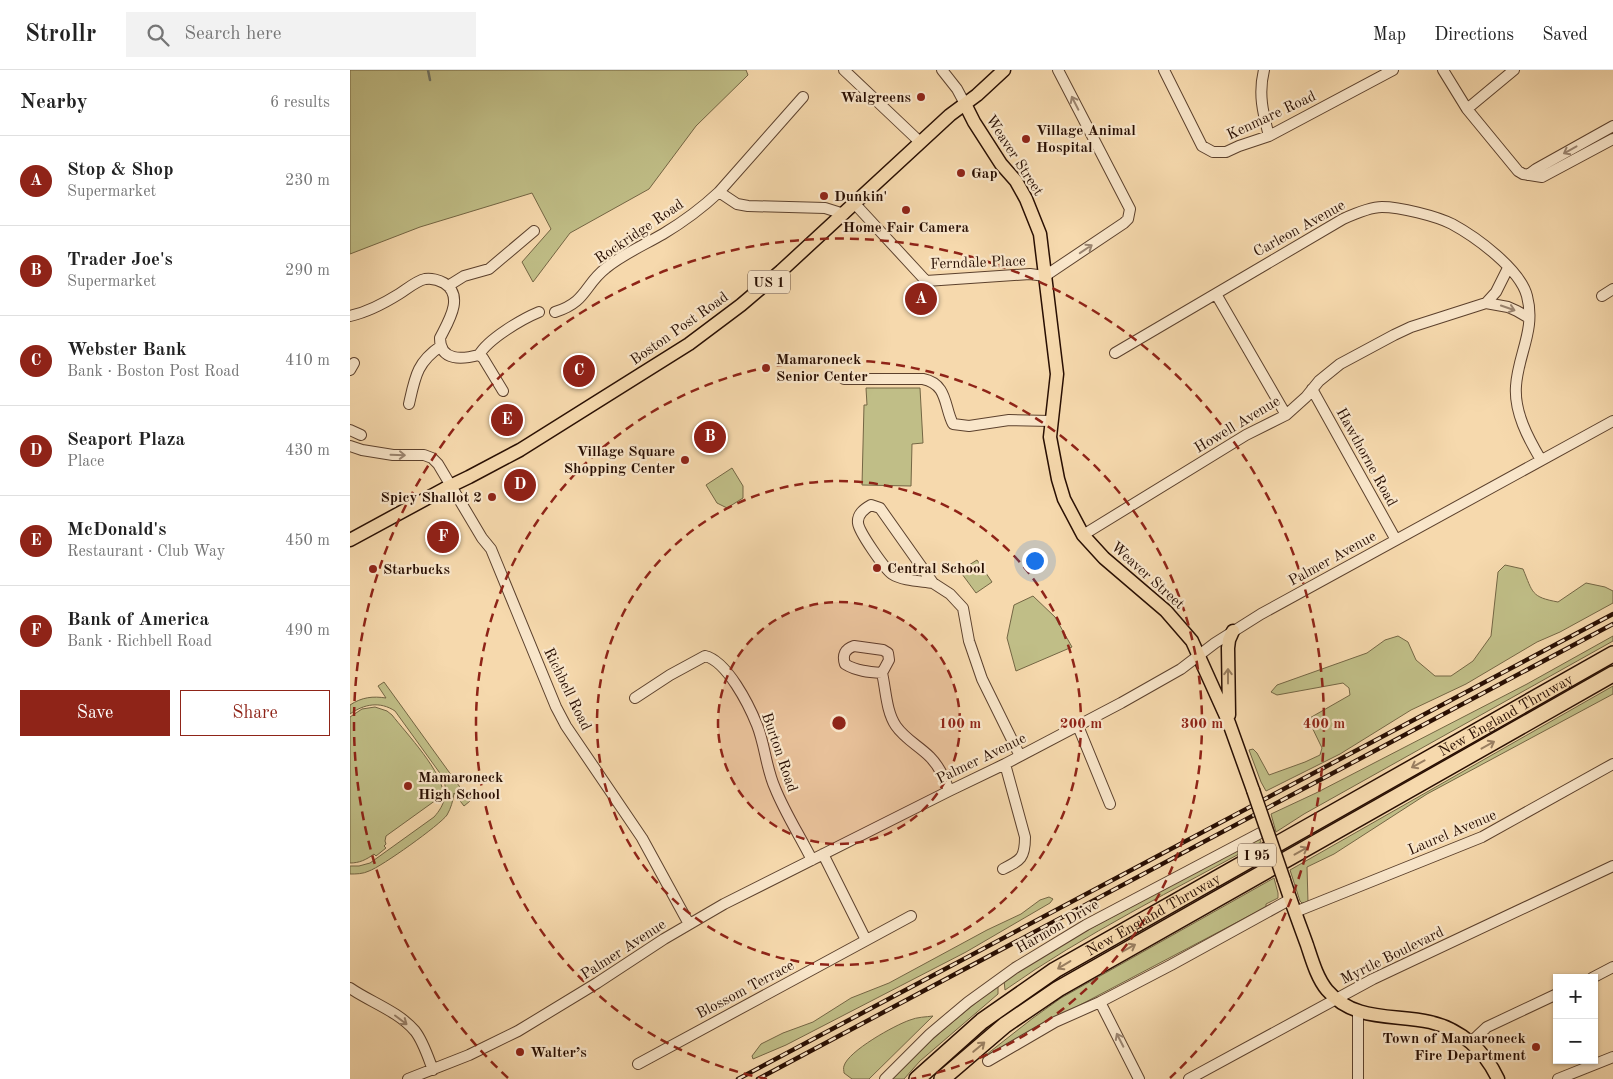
<!DOCTYPE html>
<html lang="en">
<head>
<meta charset="utf-8">
<style>
	body { margin:0; font-family:"Old Standard TT",serif; background:#f2f2f2; color:#222 }
	.controls { position:absolute; right:15px; bottom:15px; display:grid; overflow:hidden; border-radius:0px; box-shadow:0 1px 4px #0004 }
	.controls button { width:45px; height:45px; display:grid; place-items:center; padding:0; border:0; border-bottom:1px solid #e0e0e0; background:#fff; color:#222; font:25px sans-serif }
	.you { position:absolute; left:684px; top:490px; width:18px; height:18px; margin:-12px; border:4px solid #fff; border-radius:50%; background:#1a73e8; box-shadow:0 0 0 8px #1a73e833 }
	.badge { display:grid; place-items:center; width:32px; height:32px; border-radius:50%; background:#8f2418; color:#fff; font-size:16px; font-weight:700 }
	.pin { position:absolute; translate:-50% -50%; border:2px solid #fff; box-shadow:0 1px 5px #0006 }
	.list { margin:0; padding:0; list-style:none }
	h2 { display:flex; justify-content:space-between; align-items:center; height:65px; margin:0; padding:0 20px; font-size:21px }
	h2 small { font-size:16px; font-weight:400; color:#767676 }
	.list li { display:grid; grid-template-columns:32px 1fr auto; gap:15px; align-items:center; box-sizing:border-box; height:90px; padding:0 20px; border-top:1px solid #e0e0e0 }
	.list b { display:block; font-size:19px; white-space:nowrap }
	.list p { margin:0; font-size:16px; white-space:nowrap; color:#767676 }
	.list em { font-size:16px; font-style:normal; color:#767676 }
	.actions { display:flex; gap:10px; padding:15px 20px }
	.actions a { flex:1; padding:11px 0; border:1px solid #8f2418; border-radius:0px; text-align:center; font-size:18px; color:#8f2418 }
	.actions .main { background:#8f2418; color:#fff }
	.icon { flex:none; width:28px; height:28px; fill:none; stroke:currentColor; stroke-width:2; stroke-linecap:round; stroke-linejoin:round }
	.map { position:relative; flex:none; width:1263px; height:1009px; overflow:hidden }
	header { display:flex; align-items:center; gap:30px; box-sizing:border-box; height:70px; padding:0 25px; background:#fff; border-bottom:1px solid #e0e0e0 }
	header strong { font-size:24px }
	nav { display:flex; gap:28px; margin-inline-start:auto; font-size:18px }
	.search { width:350px; height:45px; background:#f2f2f2; display:flex; align-items:center; gap:12px; box-sizing:border-box; padding:0 18px; border-radius:0px; color:#767676; font-size:19px }
	main { display:flex }
	aside { flex:1; background:#fff }
	.map>svg:first-child { display:block }
	.green { fill:#c0be87; stroke:#746644 }
	.lines { fill:none; stroke-linecap:round; stroke-linejoin:round }
	.stream { stroke:#6e7568; stroke-width:2.5 }
	.minor-casing { stroke:#5c412d; stroke-width:12 }
	.major-casing { stroke:#280e02; stroke-width:15 }
	.highway-casing { stroke:#280e02; stroke-width:18 }
	.minor { stroke:#f9e6ca; stroke-width:10 }
	.major { stroke:#f6d9ad; stroke-width:12 }
	.highway { stroke:#f6d9ad; stroke-width:15 }
	.rail-casing { stroke:#280e02; stroke-width:4.5 }
	.rail { stroke:#f9e6ca; stroke-width:2.5; stroke-dasharray:8; stroke-linecap:butt }
	.major-bridge-casing { stroke:#280e02; stroke-width:15; stroke-linecap:butt }
	.major-bridge { stroke:#f6d9ad; stroke-width:12 }
	.oneway { stroke:#9b8570 }
	.oneway2 { stroke:#997e60 }
	.ring { fill:none; stroke:#8f2418; stroke-width:2.5; stroke-dasharray:9 6 }
	.poi-dot { fill:#8f2418; stroke:#f9e6ca; stroke-width:2 }
	.labels { text-anchor:middle; stroke-width:4.5; stroke-linejoin:round; paint-order:stroke }
	.shield { fill:#f9e6ca; stroke:#674f3e; stroke-width:1 }
	.shield-label { font-size:14px; font-weight:bold; fill:#280e02 }
	.poi-label { font-size:15px; font-weight:bold; fill:#280e02; stroke:#f9e6ca; text-anchor:start }
	.street-label { font-size:15px; fill:#280e02; stroke:#f9e6ca }
	.centre { fill:#8f2418; stroke:#f9e6ca; stroke-width:2.5 }
	.ring-label { font-size:15px; text-anchor:middle; font-weight:bold; fill:#8f2418; stroke:#f9e6ca; stroke-width:4.5; stroke-linejoin:round; paint-order:stroke }
</style>
</head>
<body>
<header>
<strong>Strollr</strong>
<div class="search"><svg class="icon" aria-label="search" viewBox="0 0 24 24"><circle cx="10" cy="10" r="6"/><path d="M15 15l6 6"/></svg>Search here</div>
<nav><a>Map</a><a>Directions</a><a>Saved</a></nav>
</header>
<main>
<aside>
<h2>Nearby<small>6 results</small></h2>
<ul class="list">
<li><span class="badge">A</span><div><b>Stop &amp; Shop</b><p>Supermarket</p></div><em>230 m</em></li>
<li><span class="badge">B</span><div><b>Trader Joe's</b><p>Supermarket</p></div><em>290 m</em></li>
<li><span class="badge">C</span><div><b>Webster Bank</b><p>Bank · Boston Post Road</p></div><em>410 m</em></li>
<li><span class="badge">D</span><div><b>Seaport Plaza</b><p>Place</p></div><em>430 m</em></li>
<li><span class="badge">E</span><div><b>McDonald's</b><p>Restaurant · Club Way</p></div><em>450 m</em></li>
<li><span class="badge">F</span><div><b>Bank of America</b><p>Bank · Richbell Road</p></div><em>490 m</em></li>
</ul>
<div class="actions"><a class="main">Save</a><a>Share</a></div>
</aside>
<div class="map">
<svg width="1263" height="1009" viewBox="0 0 1263 1009">
	<rect width="100%" height="100%" fill="#f6d9ad"/>
	<filter id="stains"><feTurbulence type="fractalNoise" baseFrequency=".004" numOctaves="4"/><feColorMatrix values="0 0 0 0 .2 0 0 0 0 .09 0 0 0 0 .02 0 0 0 .5 -.17"/></filter>
	<radialGradient id="worn" r=".72"><stop offset=".6" stop-color="#630" stop-opacity="0"/><stop offset="1" stop-color="#630" stop-opacity=".3"/></radialGradient>
	<path class="green" d="M 0,0 L 396,0 L 398,5 L 346,56 L 299,119 L 220,163 L 183,212 L 172,192 L 201,159 L 182,123 L 70,157 L 0,184 Z
		M 516,318 L 570,318 L 573,373 L 562,374 L 561,416 L 512,415 L 514,335 L 517,335 Z
		M 382,398 L 393,416 L 393,428 L 377,438 L 367,433 L 356,415 Z
		M 627,490 L 642,512 L 626,523 L 612,504 L 621,498 L 619,495 Z
		M 1155,495 L 1173,499 C 1183,523 1181,527 1208,532 L 1236,513 L 1255,517 L 1263,521 L 1263,533 L 1210,562 L 1187,572 L 1116,614 L 1061,640 L 990,684 L 916,721 L 911,712 L 899,680 L 903,679 L 907,683 L 919,705 L 955,692 L 970,685 L 972,678 L 958,649 L 1000,625 L 999,618 L 993,613 L 927,625 L 921,622 L 927,615 L 1017,583 L 1035,570 L 1048,566 L 1058,572 L 1066,590 L 1085,606 L 1101,606 L 1123,591 L 1141,566 L 1148,502 Z
		M 683,526 L 705,547 L 722,577 L 666,601 L 657,568 L 664,535 Z
		M 1263,566 L 1263,571 L 954,744 L 926,762 L 921,744 L 966,723 L 1177,614 Z
		M 34,612 L 120,731 L 114,736 L 104,723 C 103,731 101,738 97,745 C 90,755 31,797 19,801 C 13,804 6,804 0,804 L 0,796 L 9,796 L 20,793 L 84,747 C 95,735 99,721 92,706 L 45,641 C 30,631 14,634 0,644 L 0,635 C 12,627 23,626 36,628 L 28,616 Z
		M 1263,616 L 1263,624 L 1077,724 L 984,784 L 957,797 L 958,832 L 952,833 L 950,831 L 940,800 Z
		M 25,637 L 37,641 L 42,645 C 56,663 94,703 93,725 L 36,766 L 35,771 L 36,774 L 34,776 L 36,778 L 26,786 L 24,784 C 16,790 9,793 0,793 L 0,647 L 12,639 Z
		M 909,768 L 911,772 C 826,819 734,864 655,920 L 654,910 L 686,888 Z
		M 924,808 L 928,823 L 928,828 L 916,834 L 916,837 L 711,945 L 632,988 L 683,948 L 711,928 Z
		M 699,827 L 703,829 L 700,833 L 616,882 L 436,975 L 403,989 L 402,986 L 411,974 L 433,963 L 463,952 L 501,928 L 539,913 L 637,860 L 671,844 L 690,830 Z
		M 648,915 L 648,924 L 570,991 L 554,1009 L 542,1009 C 574,974 611,945 648,915 Z
		M 583,946 L 519,1009 L 502,1009 L 494,1003 C 494,1001 493,998 494,996 C 498,981 545,955 560,950 C 567,947 576,947 583,946 Z"/>
	<g class="lines">
		<path class="stream" d="M 78,0 L 80,10"/>
		<g class="minor-casing">
			<path id="minor" d="M 494,0 L 570,72
				M 592,0 L 607,19 L 615,34
				M 814,0 L 852,76 L 863,82 L 876,82 L 889,76 L 919,66 L 1043,0
				M 914,0 C 908,24 913,43 919,66
				M 1093,0 L 1117,39 L 1168,101 L 1173,104 L 1192,107 L 1263,69
				M 1117,39 L 1164,0
				M 1178,105 L 1186,99 L 1263,56
				M 369,122 L 453,27
				M 505,134 L 576,211 L 680,204 L 695,206 L 774,153 L 778,149 L 780,139 L 708,0
				M 98,216 L 114,206 L 139,199 L 184,161
				M 866,224 L 936,345
				M 1252,226 L 1263,219
				M 1136,233 L 1146,222 L 1158,198
				M 205,242 C 237,232 234,215 256,198 C 273,184 294,175 313,164 C 333,152 352,138 369,122 L 387,134 L 398,136 L 475,138 L 494,144
				M 0,246 C 18,242 33,234 49,224 C 57,219 66,211 75,209 C 81,208 89,210 94,213 C 115,226 98,252 90,268 C 90,292 113,289 129,285
				M 765,283 L 993,149 C 1004,144 1020,137 1032,137 C 1050,137 1086,146 1102,154 C 1126,167 1170,199 1177,226 C 1186,260 1168,284 1166,316 C 1164,342 1178,368 1191,390
				M 129,285 C 138,269 172,249 189,242
				M 129,285 L 133,288 L 153,321
				M 0,300 L 4,293
				M 494,309 L 573,309 C 598,314 594,337 603,354 L 619,356 L 659,350 L 701,351
				M 962,319 L 1046,470
				M 59,334 C 65,307 67,292 91,276
				M 0,360 L 11,365
				M 0,376 L 12,380 L 43,385 L 74,385 L 82,388 L 88,394 L 132,468 L 141,479 L 206,637 L 216,656 L 292,768 L 339,854
				M 521,435 L 530,438 L 583,513 C 570,511 553,511 542,504 C 534,498 509,462 508,453 C 507,444 514,439 521,435 Z
				M 733,465 L 896,365 L 936,345 L 956,327 L 969,311 L 990,294 L 1044,265 L 1061,257 L 1136,233 L 1158,237 L 1167,241 L 1179,248
				M 583,513 L 600,524 L 613,538 L 619,571 L 632,609 L 670,686
				M 504,576 L 533,580 L 538,583 L 539,590 L 532,603 C 519,602 506,601 495,594 C 492,585 495,579 504,576 Z
				M 532,603 C 536,620 536,641 546,656 C 555,669 569,676 580,687 C 589,696 595,709 599,721
				M 285,628 L 320,605 L 355,586 C 377,591 399,635 407,655 C 415,675 416,698 425,718 C 435,743 450,766 462,790
				M 728,656 L 760,734
				M 473,784 L 516,870
				M 653,799 C 671,790 675,788 675,767 L 655,694
				M 945,842 L 1132,767 L 1263,694
				M 1242,908 L 1263,897
				M 0,918 C 20,932 48,941 65,961 C 73,971 78,987 83,1000
				M 750,932 L 789,1009
				M 1008,942 L 1008,1009
				M 1121,972 L 1137,957 L 1207,924
				M 638,991 L 705,952 L 750,932 L 821,895 L 941,829
				M 288,994 L 561,846
				M 58,1009 L 119,985 L 168,961 L 247,913 L 314,869 L 374,834 L 599,721 L 655,694 L 771,633 L 831,599 L 865,573 L 911,544 L 1263,351
				M 535,1009 L 580,964 L 618,932 L 665,898 L 736,855 L 916,760
				M 839,1009 L 1023,909 L 1263,796
				M 1208,1009 L 1263,987"/>
		</g>
		<g class="major-casing">
			<path id="major" d="M 615,34 L 624,52 L 651,94 L 666,111 L 676,129 L 690,164 L 707,304 L 700,367 L 708,409 L 714,429 L 733,465 L 754,488 L 816,541 L 842,571 L 879,653 L 903,720
				M 0,470 L 94,419 L 119,407 L 170,380 L 339,274 L 391,235 L 431,201 L 600,45 L 627,25 L 654,0
				M 879,645 L 878,578 L 879,570 L 883,561
				M 934,810 C 941,832 949,853 957,875 C 962,890 967,908 977,920 C 1004,952 1044,944 1080,952 C 1111,959 1135,981 1148,1009"/>
		</g>
		<g class="highway-casing">
			<g id="highway">
				<path id="s1" d="M 567,1009 L 632,951 L 705,900 L 1263,584"/>
				<path d="M 592,1009 L 655,955 L 708,919 L 1263,604"/>
			</g>
		</g>
		<use href="#minor" class="minor"/>
		<use href="#major" class="major"/>
		<use href="#highway" class="highway"/>
		<g class="rail-casing">
			<path id="rail" d="M 388,1009 L 1263,544
				M 408,1009 L 1263,554"/>
		</g>
		<use href="#rail" class="rail"/>
		<g class="major-bridge-casing">
			<path id="major-bridge" d="M 903,720 L 934,810"/>
		</g>
		<use href="#major-bridge" class="major-bridge"/>
	</g>
	<defs><path id="oneway-shaft" d="M-6 0H5M1.5-3L5.5 0L1.5 3" fill="none" stroke-width="1.6" stroke-linecap="round" stroke-linejoin="round" transform="scale(1.25)"/></defs>
	<g class="oneway">
		<use href="#oneway-shaft" transform="translate(725 33) rotate(-117)"/>
		<use href="#oneway-shaft" transform="translate(1220 80) rotate(151)"/>
		<use href="#oneway-shaft" transform="translate(736 179) rotate(-34)"/>
		<use href="#oneway-shaft" transform="translate(1158 238) rotate(19)"/>
		<use href="#oneway-shaft" transform="translate(48 385) rotate(2)"/>
		<use href="#oneway-shaft" transform="translate(51 950) rotate(37)"/>
		<use href="#oneway-shaft" transform="translate(770 970) rotate(-117)"/>
	</g>
	<g class="oneway2">
		<use href="#oneway-shaft" transform="translate(878 606) rotate(-90)"/>
		<use href="#oneway-shaft" transform="translate(1138 675) rotate(-29)"/>
		<use href="#oneway-shaft" transform="translate(1068 694) rotate(151)"/>
		<use href="#oneway-shaft" transform="translate(951 781) rotate(-29)"/>
		<use href="#oneway-shaft" transform="translate(779 878) rotate(-29)"/>
		<use href="#oneway-shaft" transform="translate(714 895) rotate(149)"/>
		<use href="#oneway-shaft" transform="translate(629 977) rotate(-40)"/>
	</g>
	<circle cx="489" cy="653" r="121" fill="#8f2418" fill-opacity=".12"/>
	<g class="ring">
		<circle cx="489" cy="653" r="121"/>
		<circle cx="489" cy="653" r="242"/>
		<path d="M417 1009A363 363 0 1 1 561 1009"/>
		<path d="M158 1008A485 485 0 1 1 820 1008"/>
	</g>
	<g class="poi-dot">
		<circle cx="571" cy="27" r="5"/>
		<circle cx="676" cy="69" r="5"/>
		<circle cx="611" cy="103" r="5"/>
		<circle cx="474" cy="126" r="5"/>
		<circle cx="556" cy="140" r="5"/>
		<circle cx="416" cy="298" r="5"/>
		<circle cx="335" cy="390" r="5"/>
		<circle cx="142" cy="427" r="5"/>
		<circle cx="527" cy="498" r="5"/>
		<circle cx="23" cy="499" r="5"/>
		<circle cx="58" cy="716" r="5"/>
		<circle cx="1186" cy="977" r="5"/>
		<circle cx="170" cy="982" r="5"/>
	</g>
	<g class="labels">
		<g class="shield">
			<rect x="398" y="200.5" width="42" height="23" rx="4"/>
			<rect x="888" y="773.5" width="38" height="23" rx="4"/>
		</g>
		<g class="shield-label">
			<text x="419" y="217">US 1</text>
			<text x="907" y="790">I 95</text>
		</g>
		<g class="poi-label">
			<text x="561" y="32" text-anchor="end">Walgreens</text>
			<text x="686" y="65">Village Animal<tspan x="686" dy="17">Hospital</tspan></text>
			<text x="621" y="108">Gap</text>
			<text x="484" y="131">Dunkin'</text>
			<text x="556" y="162" text-anchor="middle">Home Fair Camera</text>
			<text x="426" y="294">Mamaroneck<tspan x="426" dy="17">Senior Center</tspan></text>
			<text x="325" y="386" text-anchor="end">Village Square<tspan x="325" dy="17">Shopping Center</tspan></text>
			<text x="132" y="432" text-anchor="end">Spicy Shallot 2</text>
			<text x="537" y="503">Central School</text>
			<text x="33" y="504">Starbucks</text>
			<text x="68" y="712">Mamaroneck<tspan x="68" dy="17">High School</tspan></text>
			<text x="1176" y="973" text-anchor="end">Town of Mamaroneck<tspan x="1176" dy="17">Fire Department</tspan></text>
			<text x="180" y="987">Walter’s</text>
		</g>
		<g class="street-label">
			<text transform="translate(921 45) rotate(-25)" y="5">Kenmare Road</text>
			<text transform="translate(665 85) rotate(57)" y="5">Weaver Street</text>
			<text transform="translate(949 158) rotate(-29)" y="5">Carleon Avenue</text>
			<text transform="translate(289 161) rotate(-34)" y="5">Rockridge Road</text>
			<text transform="translate(628 192) rotate(-2)" y="5">Ferndale Place</text>
			<text transform="translate(329 258) rotate(-35)" y="5">Boston Post Road</text>
			<text transform="translate(887 354) rotate(-31)" y="5">Howell Avenue</text>
			<text transform="translate(1017 387) rotate(61)" y="5">Hawthorne Road</text>
			<text transform="translate(982 488) rotate(-29)" y="5">Palmer Avenue</text>
			<text transform="translate(798 505) rotate(42)" y="5">Weaver Street</text>
			<text transform="translate(218 619) rotate(64)" y="5">Richbell Road</text>
			<text dy="5" stroke="none"><textPath href="#s1" startOffset="694">New England Thruway</textPath></text>
			<text transform="translate(430 682) rotate(71)" y="5">Burton Road</text>
			<text transform="translate(631 688) rotate(-26)" y="5">Palmer Avenue</text>
			<text transform="translate(1102 762) rotate(-23)" y="5">Laurel Avenue</text>
			<text dy="5" stroke="none"><textPath href="#s1" startOffset="289">New England Thruway</textPath></text>
			<text transform="translate(707 856) rotate(-30)" y="5">Harmon Drive</text>
			<text transform="translate(273 879) rotate(-33)" y="5">Palmer Avenue</text>
			<text transform="translate(1042 885) rotate(-26)" y="5">Myrtle Boulevard</text>
			<text transform="translate(395 919) rotate(-28)" y="5">Blossom Terrace</text>
		</g>
	</g>
	<circle cx="489" cy="653" r="8" class="centre"/>
	<g class="ring-label">
		<text x="610" y="658">100 m</text>
		<text x="731" y="658">200 m</text>
		<text x="852" y="658">300 m</text>
		<text x="974" y="658">400 m</text>
	</g>
	<rect width="100%" height="100%" filter="url(#stains)"/>
	<rect width="100%" height="100%" fill="url(#worn)"/>
</svg>
<div class="controls">
<button>+</button>
<button>−</button>
</div>
<div class="you"></div>
<div class="pin badge" style="left:571px;top:229px">A</div>
<div class="pin badge" style="left:360px;top:367px">B</div>
<div class="pin badge" style="left:229px;top:301px">C</div>
<div class="pin badge" style="left:170px;top:415px">D</div>
<div class="pin badge" style="left:157px;top:350px">E</div>
<div class="pin badge" style="left:93px;top:467px">F</div>
</div>
</main>
</body>
</html>
